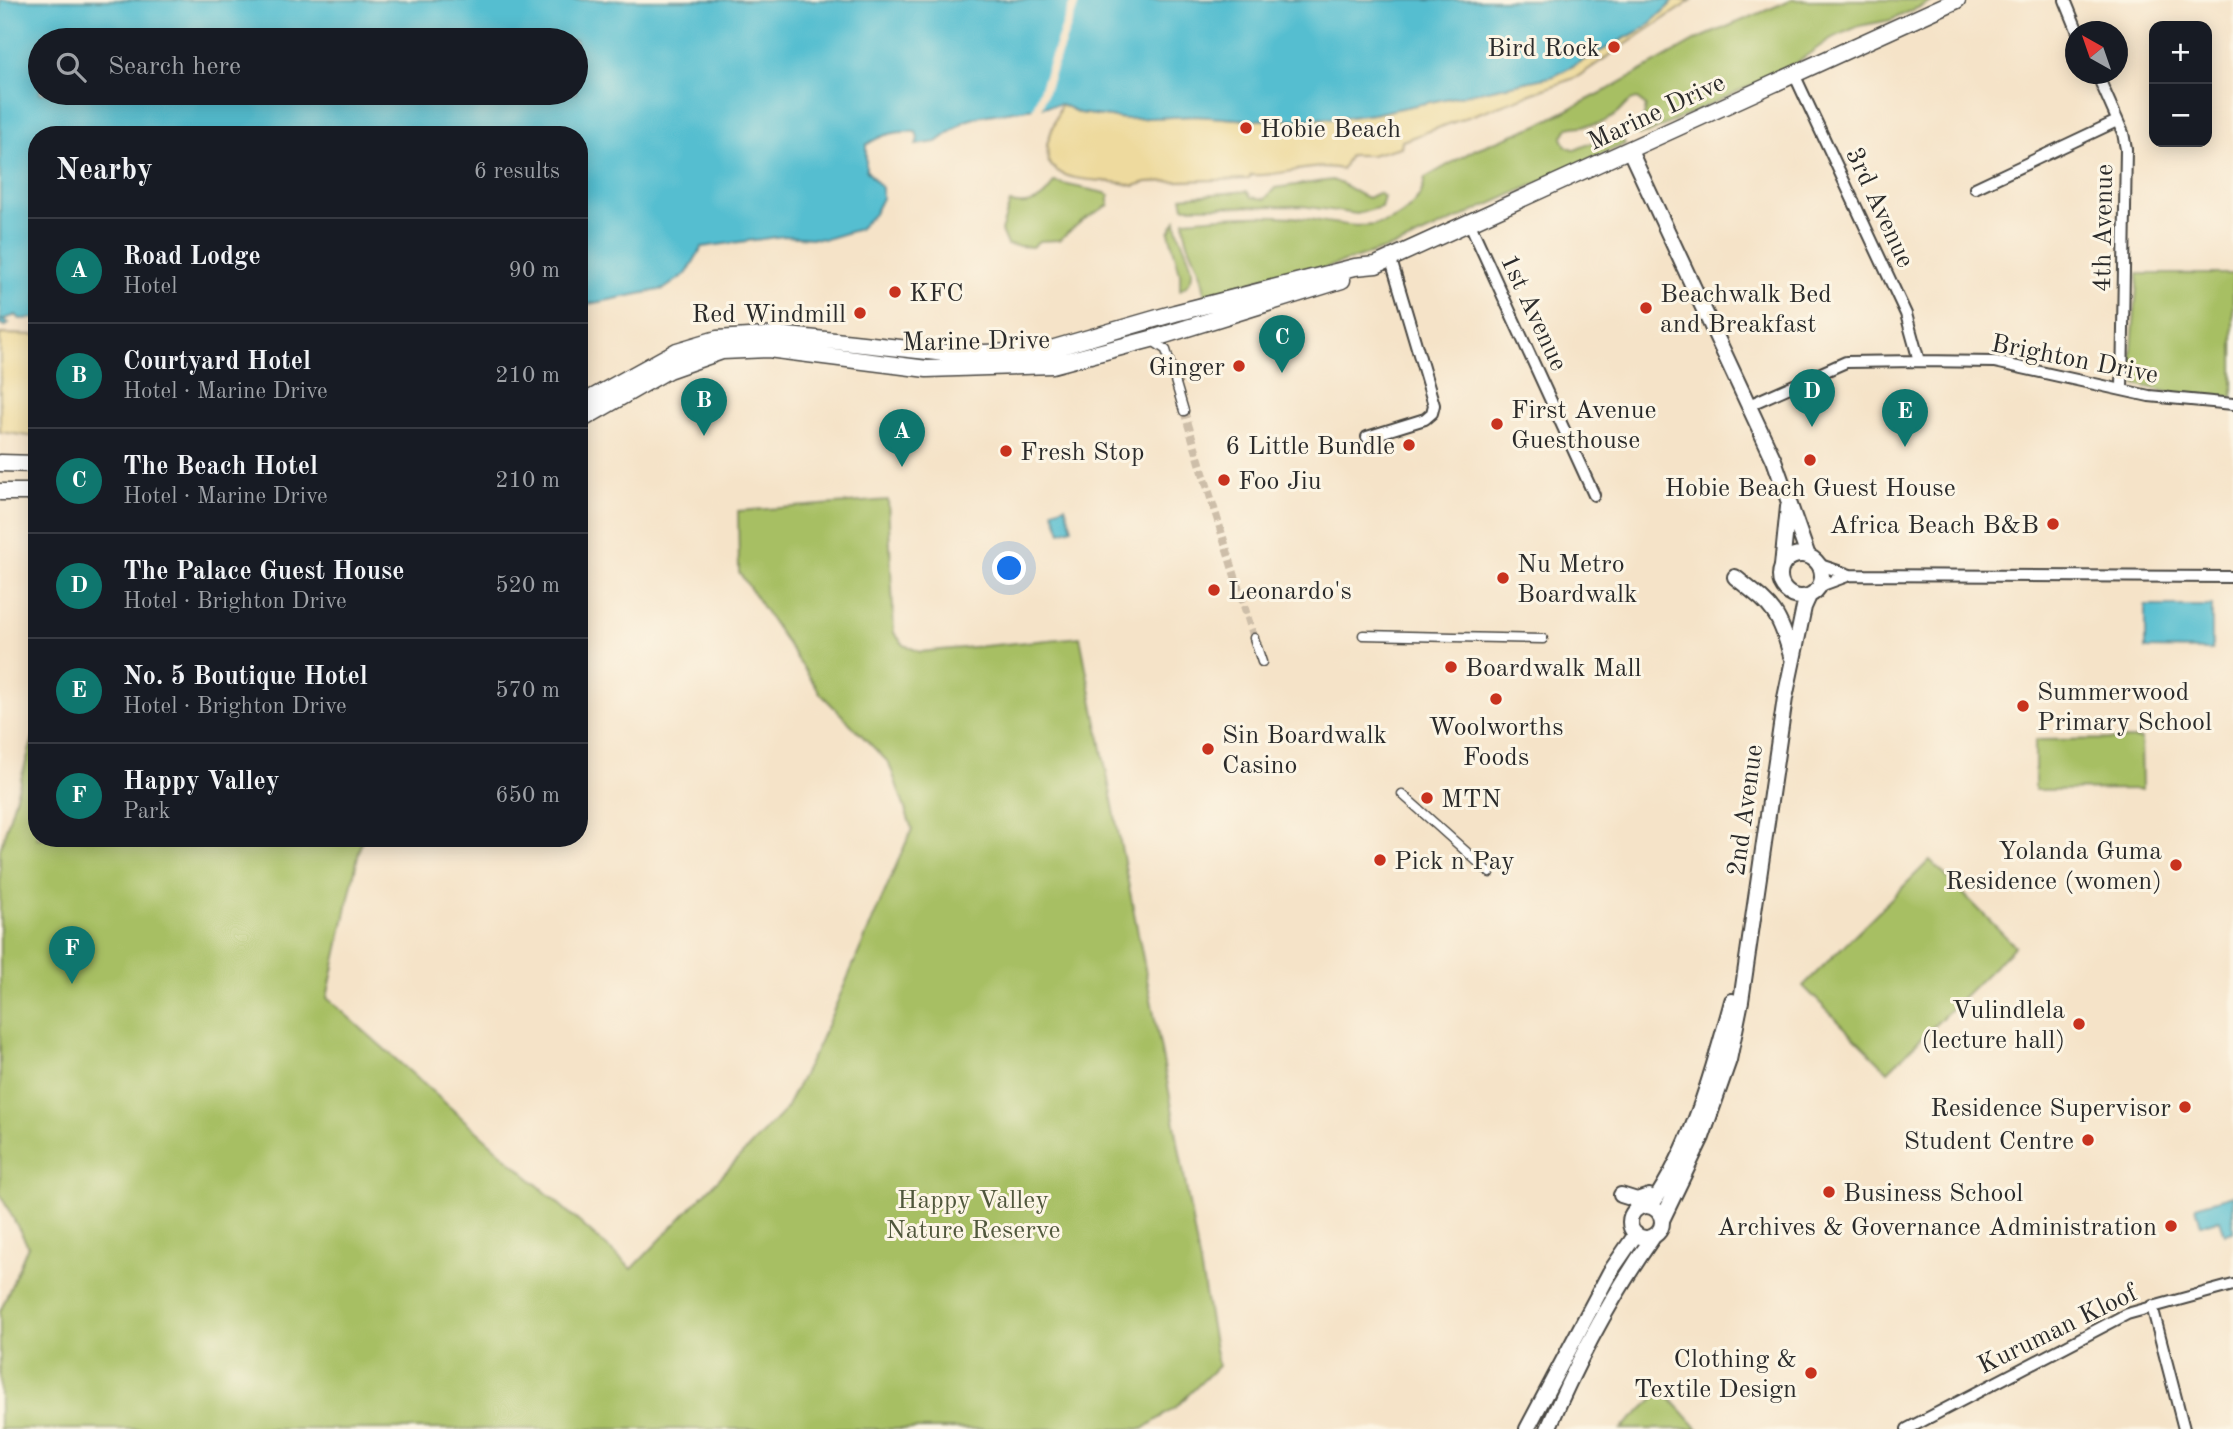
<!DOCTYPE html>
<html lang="en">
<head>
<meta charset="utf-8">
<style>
	body { margin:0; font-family:"Old Standard TT",serif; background:#20242c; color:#f1f3f6 }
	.controls { position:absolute; right:21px; top:21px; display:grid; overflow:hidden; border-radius:14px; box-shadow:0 4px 18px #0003 }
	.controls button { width:63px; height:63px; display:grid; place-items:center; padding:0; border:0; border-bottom:2px solid #363941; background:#171b24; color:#f1f3f6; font:35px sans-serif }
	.compass { position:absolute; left:2065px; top:21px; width:63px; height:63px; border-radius:50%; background:#171b24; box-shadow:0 4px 18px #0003; rotate:320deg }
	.you { position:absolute; left:1010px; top:569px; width:24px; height:24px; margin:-18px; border:5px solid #fff; border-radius:50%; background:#1a73e8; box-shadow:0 0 0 10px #1a73e833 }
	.badge { display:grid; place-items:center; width:46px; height:46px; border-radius:50%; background:#0f766e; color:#fff; font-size:23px; font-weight:700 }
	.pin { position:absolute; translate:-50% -58px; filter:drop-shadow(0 2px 4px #0008) }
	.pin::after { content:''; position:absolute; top:37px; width:24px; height:21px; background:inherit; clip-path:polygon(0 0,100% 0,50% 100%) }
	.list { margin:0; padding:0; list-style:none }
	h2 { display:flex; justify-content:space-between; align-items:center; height:91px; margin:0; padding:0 28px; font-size:30px }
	h2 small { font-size:23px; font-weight:400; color:#9ea1a6 }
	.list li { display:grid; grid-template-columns:46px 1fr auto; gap:21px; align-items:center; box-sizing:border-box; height:105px; padding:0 28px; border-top:2px solid #363941 }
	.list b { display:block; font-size:26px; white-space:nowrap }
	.list p { margin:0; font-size:23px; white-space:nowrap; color:#9ea1a6 }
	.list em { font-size:23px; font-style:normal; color:#9ea1a6 }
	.icon { flex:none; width:38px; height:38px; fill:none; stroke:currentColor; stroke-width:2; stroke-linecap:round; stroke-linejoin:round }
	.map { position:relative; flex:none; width:2233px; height:1429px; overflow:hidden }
	.search { position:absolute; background:#171b24; box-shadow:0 4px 18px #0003; left:28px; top:28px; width:560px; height:77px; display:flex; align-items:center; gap:18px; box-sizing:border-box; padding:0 24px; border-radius:38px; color:#9ea1a6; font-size:26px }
	.panel { position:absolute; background:#171b24; box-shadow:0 4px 18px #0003; left:28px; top:126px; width:560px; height:721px; border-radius:28px }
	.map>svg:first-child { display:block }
	.green { fill:#a7bf64; stroke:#697548; stroke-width:2 }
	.sand { fill:#eeda9e; stroke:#8c8264; stroke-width:2 }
	.water { fill:#54bed0; stroke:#40747e; stroke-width:2; fill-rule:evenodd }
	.pier { fill:#f5e3c8 }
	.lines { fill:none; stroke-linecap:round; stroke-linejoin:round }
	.pedestrian-tunnel { stroke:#cdbea9; stroke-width:8; stroke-dasharray:8 4; stroke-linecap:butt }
	.pedestrian-casing { stroke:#494743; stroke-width:11 }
	.minor-casing { stroke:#494743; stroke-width:14 }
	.tertiary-casing { stroke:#494743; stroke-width:18 }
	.secondary-casing { stroke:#494743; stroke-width:19 }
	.pedestrian { stroke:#fff; stroke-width:8 }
	.minor { stroke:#fff; stroke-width:10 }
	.tertiary { stroke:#fff; stroke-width:14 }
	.secondary { stroke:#fff; stroke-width:16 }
	.poi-dot { fill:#c8321e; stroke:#fcf5e5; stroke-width:2.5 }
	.labels { text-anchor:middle; stroke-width:6; stroke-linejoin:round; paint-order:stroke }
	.poi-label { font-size:26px; fill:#2b2b2b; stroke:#fcf5e5; text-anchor:start }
	.street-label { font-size:26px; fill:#2b2b2b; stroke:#fcf5e5 }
	.park-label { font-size:26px; fill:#50573c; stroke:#fcf5e5 }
</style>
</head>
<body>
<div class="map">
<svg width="2233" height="1429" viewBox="0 0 2233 1429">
	<rect width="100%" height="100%" fill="#fcf5e5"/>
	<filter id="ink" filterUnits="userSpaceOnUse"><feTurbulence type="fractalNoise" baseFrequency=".0143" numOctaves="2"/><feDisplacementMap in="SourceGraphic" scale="14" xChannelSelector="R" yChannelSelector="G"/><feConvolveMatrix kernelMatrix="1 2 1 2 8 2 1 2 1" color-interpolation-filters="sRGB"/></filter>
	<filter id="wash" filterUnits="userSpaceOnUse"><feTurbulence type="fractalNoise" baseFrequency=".00686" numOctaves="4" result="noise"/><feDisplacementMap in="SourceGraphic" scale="28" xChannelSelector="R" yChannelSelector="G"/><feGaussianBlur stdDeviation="1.57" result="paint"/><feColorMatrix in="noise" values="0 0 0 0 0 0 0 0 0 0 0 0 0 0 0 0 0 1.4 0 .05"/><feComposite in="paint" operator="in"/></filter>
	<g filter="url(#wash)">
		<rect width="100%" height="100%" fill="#f5e3c8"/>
		<path class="green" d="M 1791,0 L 1935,0 L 1891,20 L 1859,26 L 1830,39 L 1789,68 L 1648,133 L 1638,135 L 1634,129 L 1644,116 L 1646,106 L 1637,99 C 1624,101 1622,113 1611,118 C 1593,128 1586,124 1568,128 L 1562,138 L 1566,146 L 1575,150 L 1615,133 L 1620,134 L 1625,144 L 1401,244 L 1309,273 L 1282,273 L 1260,279 L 1204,304 C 1208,268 1184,252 1184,220 C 1219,217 1257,214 1292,217 C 1330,220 1375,239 1407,210 C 1418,200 1423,193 1425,178 L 1476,149 L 1538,125 L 1607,90 L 1698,39 Z
			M 1332,180 C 1348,185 1354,193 1368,198 L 1378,193 L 1384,197 L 1381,207 L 1357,214 L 1302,206 L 1184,207 L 1182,197 L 1247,191 L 1251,197 L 1265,199 L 1275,188 Z
			M 1054,182 L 1105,193 L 1109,195 L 1109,205 L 1083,220 L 1059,240 L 1039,241 L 1032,247 L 1007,245 L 1001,231 L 1010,203 C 1030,207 1044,201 1054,182 Z
			M 1176,220 C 1177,245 1209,275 1180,290 L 1180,273 L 1169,232 Z
			M 2138,274 L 2233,274 L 2233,397 L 2188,397 L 2135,384 L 2130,371 Z
			M 888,500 L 894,633 L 904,645 L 920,652 L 1080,637 L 1169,1091 L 1218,1366 L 1175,1408 L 1143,1429 L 0,1429 L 0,1312 L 28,1246 L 0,1194 L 0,850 L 37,725 L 37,838 L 362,838 L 327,998 L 632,1269 L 785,1110 L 819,1044 L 912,829 L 889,763 L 821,694 L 739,572 L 738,511 Z
			M 2141,739 L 2142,789 L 2035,790 L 2035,740 Z
			M 1930,860 L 2015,946 L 1888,1071 L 1803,986 Z
			M 1663,1390 L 1698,1429 L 1621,1429 Z"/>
		<path class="sand" d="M 1675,0 L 1692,0 L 1577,77 L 1402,141 L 1401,147 L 1371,155 L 1350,155 L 1342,169 C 1312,162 1282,177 1251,175 L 1249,179 L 1147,182 L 1134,186 C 1110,176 1063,188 1048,161 L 1047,144 L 1061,104 L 1079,113 L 1126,119 L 1195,116 L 1252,120 L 1341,118 L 1373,114 L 1554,76 L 1646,27 Z
			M 0,334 L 37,335 L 37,437 L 0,432 Z"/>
		<path class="water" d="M 0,0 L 1675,0 L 1646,27 L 1554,76 L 1373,114 L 1341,118 L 1252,120 L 1195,116 L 1126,119 L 1079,113 L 1061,104 L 981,116 L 965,121 L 937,142 L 916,145 L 918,138 L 916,132 C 896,131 882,134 866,145 L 866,170 L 882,188 L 882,198 L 874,214 L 859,229 L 826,239 L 784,236 L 702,247 L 687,273 L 664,289 L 579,306 L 579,135 L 37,135 L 37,318 L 20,319 L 16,315 L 2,320 L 9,323 L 6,326 L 0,324 ZM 40,40 L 576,40 L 576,93 L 40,93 Z
			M 1065,506 L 1072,528 L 1061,532 L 1053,510 Z
			M 2145,606 L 2212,606 L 2212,650 L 2145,649 Z
			M 2233,1195 L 2233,1232 L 2225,1234 L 2220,1219 L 2201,1225 L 2196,1206 Z"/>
		<path class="pier" d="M 1071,0 L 1080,0 L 1041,111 L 1031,113 Z"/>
	</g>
	<g filter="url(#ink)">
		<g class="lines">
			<path class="pedestrian-tunnel" d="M 1184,411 L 1254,638"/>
			<g class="pedestrian-casing">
				<path id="pedestrian" d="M 1155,338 L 1157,344 L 1166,350 L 1184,411
					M 1363,635 L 1543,639
					M 1254,638 L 1262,662
					M 1402,794 L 1490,873"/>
			</g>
			<g class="minor-casing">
				<path id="minor" d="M 2065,0 L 2078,32
					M 1794,74 L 1906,314 L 1919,361
					M 2097,74 L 2123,133 L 2126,149 L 2122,389
					M 1975,188 L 2117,121
					M 1470,224 L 1594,495
					M 1749,405 L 1846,362 L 1919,361 L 1995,362 L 2149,396 L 2233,404
					M 1367,437 L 1425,419 L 1432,413 L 1434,405 L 1391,260
					M 1820,565 L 1850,575 L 2233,577
					M 1820,586 L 1850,575
					M 2152,1306 L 2184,1429
					M 1907,1429 L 2127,1314 L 2233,1285"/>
			</g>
			<g class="tertiary-casing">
				<path id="tertiary" d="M 1630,151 L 1774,460 L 1808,556
					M1780 576a21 21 0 1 1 42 0a21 21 0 1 1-42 0Z
					M 1782,566 L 1788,507
					M 1735,577 C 1771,606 1779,609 1791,656
					M 1621,1195 L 1637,1200 L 1649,1196
					M1630 1222a16 16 0 1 1 32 0a16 16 0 1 1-32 0Z
					M 1651,1206 C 1693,1146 1713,1071 1732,1001
					M 1662,1220 L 1702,1137 L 1729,1060 L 1741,1001 L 1785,698 L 1804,607 L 1809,596
					M 1527,1429 L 1610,1272 L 1636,1234
					M 1548,1429 C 1577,1361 1611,1297 1653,1237"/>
			</g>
			<g class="secondary-casing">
				<path id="secondary" d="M 579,405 L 677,351 L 717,339 L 779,335 L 955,354 L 1044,351 L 1175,313 L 1355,267 L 1376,265 L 1957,0
					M 579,421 L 668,370 L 722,351 L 768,349 L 927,369 L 1052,365 L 1155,338 L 1342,280
					M 0,463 L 37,464
					M 0,492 L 37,492"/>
			</g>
			<use href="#pedestrian" class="pedestrian"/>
			<use href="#minor" class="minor"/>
			<use href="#tertiary" class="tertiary"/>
			<use href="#secondary" class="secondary"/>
		</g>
	</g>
	<g class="poi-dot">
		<circle cx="1614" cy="47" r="7"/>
		<circle cx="1246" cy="128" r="7"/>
		<circle cx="895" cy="292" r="7"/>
		<circle cx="1646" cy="308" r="7"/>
		<circle cx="860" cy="313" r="7"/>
		<circle cx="1239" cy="366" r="7"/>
		<circle cx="1497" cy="424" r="7"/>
		<circle cx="1409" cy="445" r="7"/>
		<circle cx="1006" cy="451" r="7"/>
		<circle cx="1810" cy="460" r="7"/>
		<circle cx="1224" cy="480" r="7"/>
		<circle cx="2053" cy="524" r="7"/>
		<circle cx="1503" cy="578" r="7"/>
		<circle cx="1214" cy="590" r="7"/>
		<circle cx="1451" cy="667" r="7"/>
		<circle cx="1496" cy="699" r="7"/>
		<circle cx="2023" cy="706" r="7"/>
		<circle cx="1208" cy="749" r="7"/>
		<circle cx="1427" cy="798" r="7"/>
		<circle cx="1380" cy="860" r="7"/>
		<circle cx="2176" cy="865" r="7"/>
		<circle cx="2079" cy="1024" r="7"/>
		<circle cx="2185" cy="1107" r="7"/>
		<circle cx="2088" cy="1140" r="7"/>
		<circle cx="1829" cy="1192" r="7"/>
		<circle cx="2171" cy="1226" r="7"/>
		<circle cx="1811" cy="1373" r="7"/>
	</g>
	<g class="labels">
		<g class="poi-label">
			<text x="1600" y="56" text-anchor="end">Bird Rock</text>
			<text x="1260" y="137">Hobie Beach</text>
			<text x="909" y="301">KFC</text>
			<text x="1660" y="302">Beachwalk Bed<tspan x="1660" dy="30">and Breakfast</tspan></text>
			<text x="846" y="322" text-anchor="end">Red Windmill</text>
			<text x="1225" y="375" text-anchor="end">Ginger</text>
			<text x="1511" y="418">First Avenue<tspan x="1511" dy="30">Guesthouse</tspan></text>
			<text x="1395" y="454" text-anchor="end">6 Little Bundle</text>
			<text x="1020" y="460">Fresh Stop</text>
			<text x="1238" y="489">Foo Jiu</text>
			<text x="1810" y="496" text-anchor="middle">Hobie Beach Guest House</text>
			<text x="2039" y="533" text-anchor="end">Africa Beach B&amp;B</text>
			<text x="1517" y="572">Nu Metro<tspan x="1517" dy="30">Boardwalk</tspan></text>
			<text x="1228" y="599">Leonardo's</text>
			<text x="1465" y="676">Boardwalk Mall</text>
			<text x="2037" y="700">Summerwood<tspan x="2037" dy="30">Primary School</tspan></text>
			<text x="1496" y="735" text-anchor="middle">Woolworths<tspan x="1496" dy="30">Foods</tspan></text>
			<text x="1222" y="743">Sin Boardwalk<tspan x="1222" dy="30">Casino</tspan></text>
			<text x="1441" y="807">MTN</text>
			<text x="2162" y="859" text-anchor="end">Yolanda Guma<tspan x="2162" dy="30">Residence (women)</tspan></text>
			<text x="1394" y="869">Pick n Pay</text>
			<text x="2065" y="1018" text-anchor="end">Vulindlela<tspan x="2065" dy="30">(lecture hall)</tspan></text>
			<text x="2171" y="1116" text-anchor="end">Residence Supervisor</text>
			<text x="2074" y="1149" text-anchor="end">Student Centre</text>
			<text x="1843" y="1201">Business School</text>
			<text x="2157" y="1235" text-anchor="end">Archives &amp; Governance Administration</text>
			<text x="1797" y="1367" text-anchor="end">Clothing &amp;<tspan x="1797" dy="30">Textile Design</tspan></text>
		</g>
		<g class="street-label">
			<text transform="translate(1656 111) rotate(-25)" y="9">Marine Drive</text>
			<text transform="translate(1881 207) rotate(65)" y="9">3rd Avenue</text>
			<text transform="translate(2102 228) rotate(-89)" y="9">4th Avenue</text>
			<text transform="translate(1535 312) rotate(65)" y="9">1st Avenue</text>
			<text transform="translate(976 340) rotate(-1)" y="9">Marine Drive</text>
			<text transform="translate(2075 358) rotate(11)" y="9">Brighton Drive</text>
			<text transform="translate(1744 810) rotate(-82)" y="9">2nd Avenue</text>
			<text transform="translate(2057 1328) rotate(-26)" y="9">Kuruman Kloof</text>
		</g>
		<g class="park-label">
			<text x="973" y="1208">Happy Valley<tspan x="973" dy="30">Nature Reserve</tspan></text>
		</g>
	</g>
</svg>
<div class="controls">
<button>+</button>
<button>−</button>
</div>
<svg class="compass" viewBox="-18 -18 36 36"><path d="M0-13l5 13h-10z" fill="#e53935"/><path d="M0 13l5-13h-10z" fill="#9ea1a6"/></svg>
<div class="you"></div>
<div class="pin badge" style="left:902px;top:467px">A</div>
<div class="pin badge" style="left:704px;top:436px">B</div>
<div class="pin badge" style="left:1282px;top:373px">C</div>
<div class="pin badge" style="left:1812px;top:427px">D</div>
<div class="pin badge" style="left:1905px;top:447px">E</div>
<div class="pin badge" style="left:72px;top:984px">F</div>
<div class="search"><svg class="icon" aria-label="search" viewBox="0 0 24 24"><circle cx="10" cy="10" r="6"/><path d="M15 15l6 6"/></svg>Search here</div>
<section class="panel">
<h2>Nearby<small>6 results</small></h2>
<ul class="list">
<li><span class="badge">A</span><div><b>Road Lodge</b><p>Hotel</p></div><em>90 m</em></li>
<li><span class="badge">B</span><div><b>Courtyard Hotel</b><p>Hotel · Marine Drive</p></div><em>210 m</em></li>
<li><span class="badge">C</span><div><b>The Beach Hotel</b><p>Hotel · Marine Drive</p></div><em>210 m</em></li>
<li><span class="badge">D</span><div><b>The Palace Guest House</b><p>Hotel · Brighton Drive</p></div><em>520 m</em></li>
<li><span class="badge">E</span><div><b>No. 5 Boutique Hotel</b><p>Hotel · Brighton Drive</p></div><em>570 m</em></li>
<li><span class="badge">F</span><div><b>Happy Valley</b><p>Park</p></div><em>650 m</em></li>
</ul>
</section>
</div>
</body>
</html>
